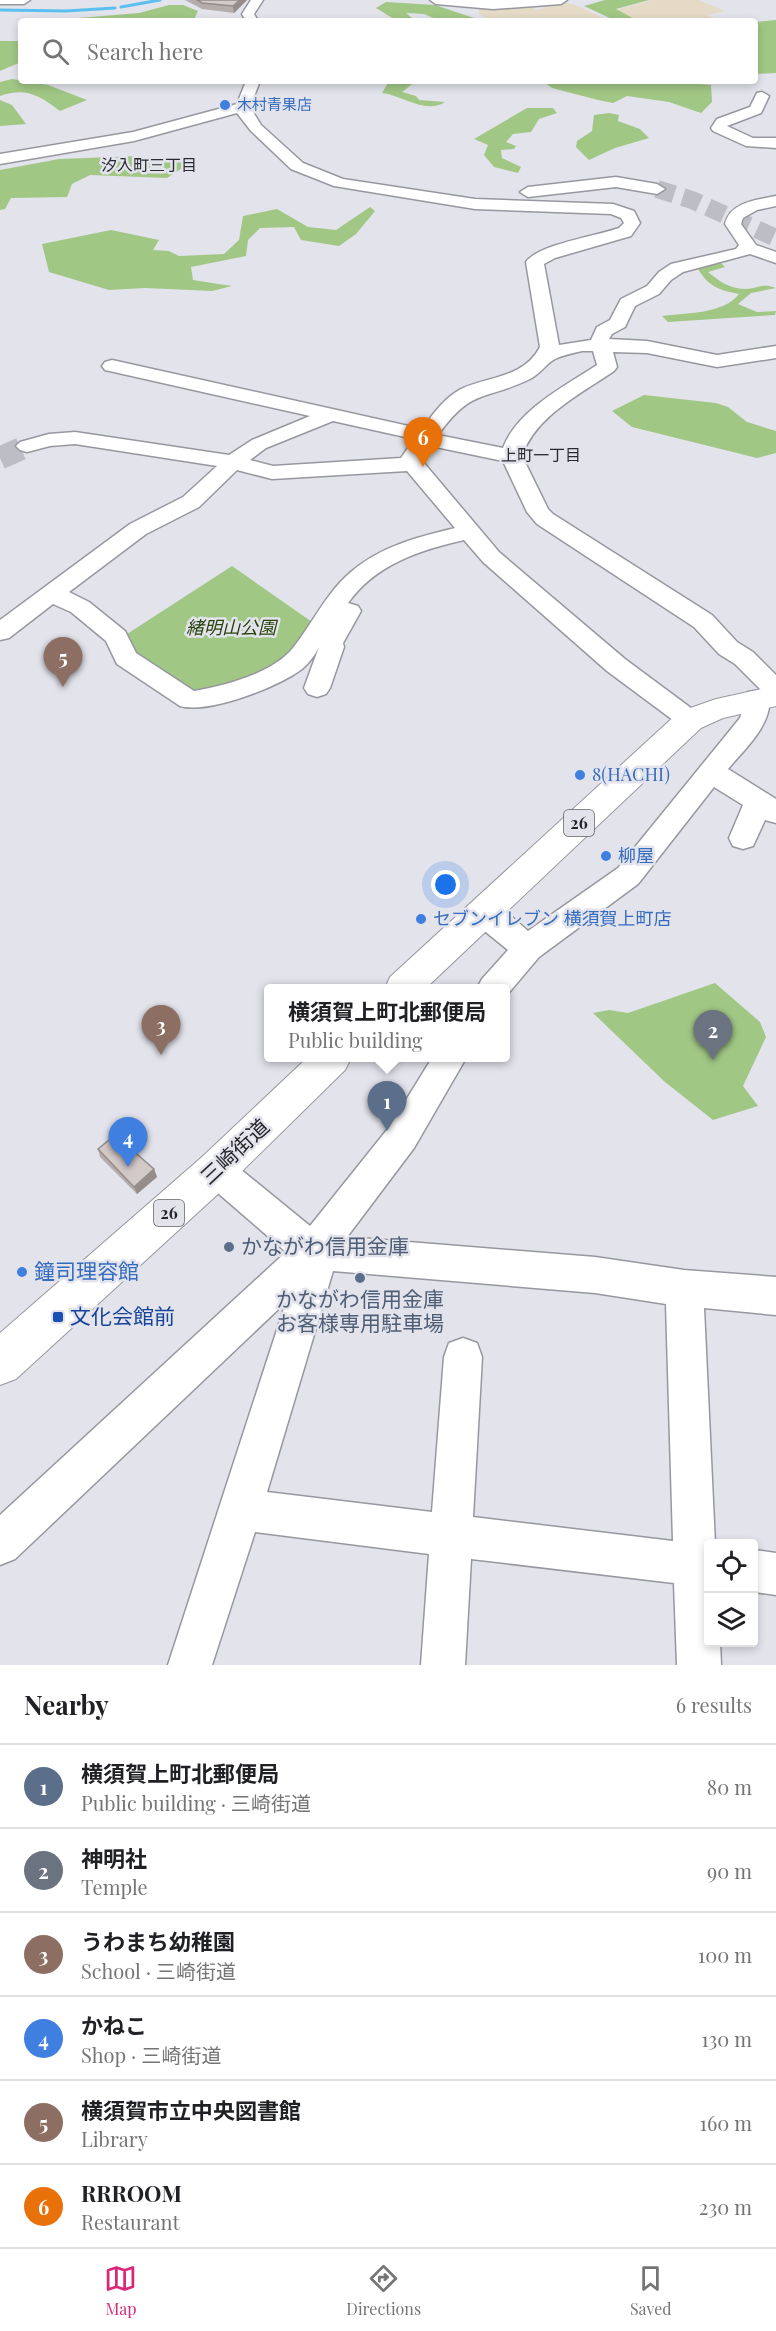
<!DOCTYPE html>
<html lang="en">
<head>
<meta charset="utf-8">
<style>
	body { margin:0; font-family:"Playfair Display","Noto Sans JP",serif; background:#f6f6f6; color:#202124 }
	.controls { position:absolute; right:18px; bottom:18px; display:grid; overflow:hidden; border-radius:6px; box-shadow:0 3px 9px #0003 }
	.controls button { width:54px; height:54px; display:grid; place-items:center; padding:0; border:0; border-bottom:2px solid #e0e0e0; background:#fff; color:#202124; font:30px sans-serif }
	.you { position:absolute; left:446px; top:885px; width:21px; height:21px; margin:-15px; border:4px solid #fff; border-radius:50%; background:#1a73e8; box-shadow:0 0 0 9px #1a73e833 }
	.badge { display:grid; place-items:center; width:39px; height:39px; border-radius:50%; background:#db2777; color:#fff; font-size:20px; font-weight:700 }
	.pin { position:absolute; translate:-50% -50px; filter:drop-shadow(0 2px 3px #0008) }
	.pin::after { content:''; position:absolute; top:32px; width:21px; height:18px; background:inherit; clip-path:polygon(0 0,100% 0,50% 100%) }
	.popup { position:absolute; left:264px; top:984px; width:246px; height:78px; box-sizing:border-box; display:grid; place-content:center; border-radius:6px; background:#fff; filter:drop-shadow(0 2px 4px #0005); font-size:20px; white-space:nowrap; color:#757577 }
	.popup b { font-size:22px; color:#202124 }
	.popup::after { content:''; position:absolute; left:50%; top:100%; margin-left:-12px; border:12px solid transparent; border-top-color:#fff }
	.list { margin:0; padding:0; list-style:none }
	h2 { display:flex; justify-content:space-between; align-items:center; height:78px; margin:0; padding:0 24px; font-size:26px }
	h2 small { font-size:20px; font-weight:400; color:#757577 }
	.list li { display:grid; grid-template-columns:39px 1fr auto; gap:18px; align-items:center; box-sizing:border-box; height:84px; padding:0 24px; border-top:2px solid #e0e0e0 }
	.list b { display:block; font-size:22px; white-space:nowrap }
	.list p { margin:0; font-size:20px; white-space:nowrap; color:#757577 }
	.list em { font-size:20px; font-style:normal; color:#757577 }
	.icon { flex:none; width:33px; height:33px; fill:none; stroke:currentColor; stroke-width:2; stroke-linecap:round; stroke-linejoin:round }
	.map { position:relative; flex:none; width:776px; height:1665px; overflow:hidden }
	.search { position:absolute; background:#fff; box-shadow:0 3px 9px #0003; left:18px; right:18px; top:18px; height:66px; display:flex; align-items:center; gap:15px; box-sizing:border-box; padding:0 21px; border-radius:6px; color:#757577; font-size:22px }
	.sheet { height:582px; background:#fff }
	nav { display:flex; justify-content:space-around; align-items:center; box-sizing:border-box; height:84px; border-top:2px solid #e0e0e0; background:#fff; font-size:16px; color:#757577 }
	nav a { display:grid; justify-items:center; gap:3px }
	nav .on { color:#db2777 }
	.map>svg:first-child { display:block }
	.education { fill:#e4dac5 }
	.green { fill:#a1c785 }
	.lines { fill:none; stroke-linecap:round; stroke-linejoin:round }
	.stream { stroke:#5bc0ef; stroke-width:3 }
	.minor-tunnel-far1 { stroke:#bdbdc5; stroke-width:18; stroke-dasharray:18 9; stroke-linecap:butt }
	.minor-tunnel { stroke:#bdbdc5; stroke-width:23; stroke-dasharray:23 12; stroke-linecap:butt }
	.minor-casing { stroke:#97979f; stroke-width:3 }
	.major-casing { stroke:#97979f; stroke-width:2 }
	.minor { fill:#fff; fill-rule:evenodd }
	.major { fill:#fff; fill-rule:evenodd }
	.wall { fill:#b5adab }
	.shaded-wall { fill:#948d8b }
	.building { fill:#d3c9c7; stroke:#948d8b; stroke-width:1.5 }
	.shop-dot { fill:#3f7fe0; stroke:#e3e3ec; stroke-width:2 }
	.service-dot { fill:#5c6f8a; stroke:#e3e3ec; stroke-width:2 }
	.transit-dot { fill:#1a4fb4; stroke:#e3e3ec; stroke-width:2 }
	.labels { text-anchor:middle; stroke-width:5; stroke-linejoin:round; paint-order:stroke }
	.far-shop-label { font-size:15px; fill:#366cbe; stroke:#e3e3ec; text-anchor:start }
	.far-neighbourhood-label { font-size:16px; fill:#2a2a30; stroke:#e3e3ec }
	.shield { fill:#e3e3ec; stroke:#5f5f64; stroke-width:1.5 }
	.shield-label { font-size:16px; font-weight:bold; fill:#26262a }
	.park-label { font-size:18px; font-style:italic; fill:#27430b; stroke:#e3e3ec }
	.shop-label { font-size:18px; fill:#366cbe; stroke:#e3e3ec; text-anchor:start }
	.near-street-label { font-size:21px; fill:#26262a; stroke:#e3e3ec }
	.near-service-label { font-size:21px; fill:#4e5e75; stroke:#e3e3ec; text-anchor:start }
	.near-shop-label { font-size:21px; fill:#366cbe; stroke:#e3e3ec; text-anchor:start }
	.near-transit-label { font-size:21px; fill:#164399; stroke:#e3e3ec; text-anchor:start }
</style>
</head>
<body>
<div class="map">
<svg width="776" height="1665" viewBox="0 0 776 1665">
	<rect width="100%" height="100%" fill="#e3e3ec"/>
	<path class="education" d="M 652,0 L 699,0 L 725,11 L 707,15 L 720,21 L 624,21 L 605,13 Z
		M 562,3 L 573,4 L 610,21 L 493,21 L 479,14 L 479,7 L 526,4 L 536,10 L 544,8 L 539,5 Z"/>
	<path class="green" d="M 605,0 L 649,0 L 616,9 L 638,21 L 616,21 L 584,6 Z
		M 386,2 L 435,5 L 483,21 L 440,21 L 424,14 L 406,13 L 413,19 L 397,21 L 376,8 Z
		M 169,5 L 183,5 L 198,11 L 193,21 L 64,21 L 67,19 L 139,13 Z
		M 776,20 L 776,73 L 755,74 L 755,22 Z
		M 0,41 L 21,41 L 21,62 L 0,71 Z
		M 12,79 L 48,85 L 87,100 L 60,111 C 39,95 25,87 0,96 L 0,82 Z
		M 389,81 L 416,81 L 402,92 L 416,96 L 419,100 L 445,102 C 426,115 402,95 382,93 Z
		M 543,81 L 662,81 L 711,85 L 712,102 L 701,113 L 669,102 L 627,96 L 613,103 L 598,100 L 552,88 Z
		M 0,100 L 12,105 L 26,124 L 0,126 Z
		M 527,108 L 553,108 L 557,113 L 539,119 L 531,132 L 513,134 L 506,142 L 516,146 L 514,149 L 501,150 L 502,158 L 521,167 L 518,173 L 494,167 L 484,155 L 488,145 L 474,139 Z
		M 609,113 L 619,115 L 618,121 L 640,129 L 649,138 L 615,148 L 589,160 L 576,147 L 577,141 L 592,131 L 594,115 Z
		M 137,156 L 190,163 L 167,178 L 90,175 L 72,184 L 67,197 L 11,198 L 5,209 L 0,210 L 0,170 L 59,159 Z
		M 370,207 L 375,211 L 356,234 L 339,246 L 301,240 L 294,227 L 260,228 L 248,240 L 246,256 L 191,267 L 193,280 L 232,286 L 212,291 L 145,288 L 109,290 L 49,272 L 42,244 L 111,230 L 159,240 L 153,250 L 169,251 L 179,256 L 224,254 L 239,240 L 243,216 L 277,209 L 308,227 L 336,230 Z
		M 721,263 L 725,267 L 708,272 C 721,283 735,292 753,288 C 763,286 765,284 776,288 L 751,293 L 738,304 L 757,312 L 776,311 L 775,315 L 668,322 L 662,316 C 686,313 724,314 739,294 C 719,290 709,287 698,269 Z
		M 644,395 L 716,403 L 728,407 L 747,422 L 776,431 L 776,453 L 757,458 L 632,427 L 612,411 Z
		M 232,566 L 312,622 L 296,650 L 274,668 L 202,693 L 190,691 L 133,654 L 124,636 Z
		M 715,983 L 760,1022 L 766,1037 L 743,1086 L 758,1106 L 713,1120 L 665,1082 L 593,1013 L 609,1010 L 628,1013 Z"/>
	<g class="lines">
		<path class="stream" d="M 121,7 L 160,0
			M 0,10 L 66,11 L 115,8"/>
		<path class="minor-tunnel-far1" d="M 657,189 L 692,200 L 776,238"/>
		<path class="minor-tunnel" d="M 0,458 L 27,446"/>
		<g class="minor-casing">
			<path id="minor" d="M 0,0 L 30,0 L 24,4 L 0,4 Z
				M 251,0 L 263,0 L 254,14 L 258,21 L 246,21 L 242,14 Z
				M 430,0 L 567,0 L 561,4 L 493,9 L 436,4 Z
				M 246,81 L 260,81 L 250,107 L 261,125 L 303,163 L 343,179 L 475,199 L 613,204 L 634,211 L 640,223 L 631,236 L 555,258 L 544,264 L 559,345 L 591,340 L 597,327 L 610,320 L 621,299 L 647,286 L 659,272 L 671,264 L 736,249 L 739,245 L 725,224 C 730,202 757,200 776,196 L 776,206 L 757,210 L 743,218 L 741,224 L 756,245 L 776,252 L 776,263 L 750,254 L 683,272 L 671,280 L 659,294 L 635,306 L 625,327 L 612,334 L 609,339 L 647,341 L 717,355 L 776,346 L 776,358 L 717,367 L 647,353 L 613,352 L 617,367 L 614,371 C 581,394 535,416 522,456 L 548,509 L 553,514 L 712,615 L 737,642 L 753,652 L 776,675 L 776,699 L 769,697 C 773,724 744,750 728,769 L 776,799 L 776,823 L 765,820 L 753,846 L 743,849 L 733,846 L 729,838 L 743,805 L 714,787 L 638,884 L 539,957 L 506,996 L 506,988 L 477,988 L 482,979 L 508,950 L 471,920 L 467,912 L 471,904 C 494,896 512,918 528,931 L 618,868 L 740,718 L 748,692 L 761,690 L 735,664 L 719,654 L 694,627 L 537,524 L 527,512 L 503,461 L 431,446 L 423,458 L 424,463 L 499,552 L 625,659 L 699,714 L 703,720 L 699,726 L 690,729 L 681,726 L 607,671 L 483,562 L 464,540 C 420,550 376,564 348,603 L 358,606 L 361,611 L 343,643 L 344,647 L 330,688 L 326,694 L 317,697 L 308,694 L 304,688 L 319,647 C 315,655 309,663 302,669 C 278,687 209,714 180,706 L 117,664 L 106,641 L 71,612 L 53,604 L 9,638 L 0,640 L 0,620 L 130,524 L 183,497 L 217,466 L 75,444 L 50,446 L 27,452 L 20,450 L 16,446 L 20,442 L 49,434 L 75,432 L 229,455 L 252,440 L 310,416 L 105,370 L 102,366 L 105,362 L 112,360 L 422,429 C 433,414 444,398 461,389 C 489,376 524,378 540,347 L 526,262 C 539,244 597,236 619,228 L 624,223 L 621,218 L 611,214 L 475,209 L 334,186 L 291,169 L 251,131 L 237,113 L 134,141 L 0,164 L 0,154 L 133,132 L 237,104 ZM 582,351 L 593,351 L 597,365 C 565,386 517,410 503,448 L 438,435 C 472,387 485,401 530,379 C 540,374 547,363 555,359 C 563,355 574,353 582,351 ZM 333,421 L 414,439 L 401,458 L 273,466 L 250,460 L 266,448 ZM 237,470 L 272,479 L 407,471 L 455,528 C 418,537 381,546 351,572 C 326,593 313,623 293,648 C 273,673 225,686 194,691 L 136,653 L 125,631 L 89,602 L 69,592 L 146,534 L 199,507 Z
				M 762,92 L 769,96 L 761,113 L 727,126 L 753,138 L 776,138 L 776,148 L 746,146 L 713,131 L 711,128 L 717,119 L 750,107 L 757,93 Z
				M 616,177 L 657,184 L 665,189 L 657,194 L 616,187 L 528,197 L 520,192 L 528,187 Z
				M 432,1058 L 466,1058 L 414,1148 L 347,1237 L 595,1257 L 684,1270 L 776,1277 L 776,1315 L 704,1308 L 715,1544 L 708,1544 L 708,1642 L 720,1642 L 721,1665 L 677,1665 L 674,1583 L 471,1559 L 465,1665 L 421,1665 L 429,1554 L 255,1532 L 212,1665 L 168,1665 L 286,1302 L 15,1559 L 0,1565 L 0,1515 L 286,1252 L 204,1181 L 198,1170 L 204,1159 L 216,1154 L 228,1159 L 310,1226 L 390,1126 ZM 333,1271 L 595,1293 L 666,1304 L 673,1541 L 473,1517 L 482,1357 L 477,1343 L 463,1338 L 449,1343 L 444,1357 L 432,1512 L 267,1492 Z
				M 754,1550 L 776,1553 L 776,1595 L 754,1592 Z"/>
		</g>
		<g class="major-casing">
			<path id="major" d="M 776,686 L 776,706 L 723,718 L 701,728 L 426,988 L 385,988 L 390,977 L 679,712 L 716,699 Z
				M 307,1058 L 351,1058 L 345,1070 L 230,1183 L 16,1379 L 0,1385 L 0,1333 L 202,1157 Z"/>
		</g>
		<use href="#minor" class="minor"/>
		<use href="#major" class="major"/>
	</g>
	<path class="wall" d="M 185,0 L 247,0 L 234,13 L 202,9 Z
		M 98,1149 L 154,1169 L 157,1177 L 137,1194 L 100,1157 Z"/>
	<path class="shaded-wall" d="M 240,0 L 247,0 L 234,13 L 233,6 Z
		M 154,1169 L 157,1177 L 137,1194 L 134,1187 Z"/>
	<path class="building" d="M 197,0 L 240,0 L 233,6 L 202,3 Z
		M 115,1135 L 154,1169 L 134,1187 L 98,1149 Z"/>
	<g class="shop-dot">
		<circle cx="225" cy="105" r="6"/>
		<circle cx="580" cy="775" r="6"/>
		<circle cx="606" cy="856" r="6"/>
		<circle cx="421" cy="919" r="6"/>
		<circle cx="22" cy="1272" r="6"/>
	</g>
	<g class="service-dot">
		<circle cx="229" cy="1247" r="6"/>
		<circle cx="360" cy="1278" r="6"/>
	</g>
	<rect class="transit-dot" x="52" y="1311" width="12" height="12" rx="3"/>
	<g class="labels">
		<g class="far-shop-label">
			<text x="237" y="110">木村青果店</text>
		</g>
		<g class="far-neighbourhood-label">
			<text x="149" y="171">汐入町三丁目</text>
			<text x="541" y="461">上町一丁目</text>
		</g>
		<g class="shield">
			<rect x="564" y="810" width="30" height="26" rx="4.5"/>
			<rect x="154" y="1200" width="30" height="26" rx="4.5"/>
		</g>
		<g class="shield-label">
			<text x="579" y="829">26</text>
			<text x="169" y="1219">26</text>
		</g>
		<g class="park-label">
			<text x="231" y="634">緒明山公園</text>
		</g>
		<g class="shop-label">
			<text x="592" y="781">8(HACHI)</text>
			<text x="618" y="862">柳屋</text>
			<text x="433" y="925">セブンイレブン 横須賀上町店</text>
		</g>
		<g class="near-street-label">
			<text transform="translate(235 1152) rotate(-43)" y="7">三崎街道</text>
		</g>
		<g class="near-service-label">
			<text x="241" y="1254">かながわ信用金庫</text>
			<text x="360" y="1307" text-anchor="middle">かながわ信用金庫<tspan x="360" dy="24">お客様専用駐車場</tspan></text>
		</g>
		<g class="near-shop-label">
			<text x="34" y="1279">鐘司理容館</text>
		</g>
		<g class="near-transit-label">
			<text x="70" y="1324">文化会館前</text>
		</g>
	</g>
</svg>
<div class="controls">
<button><svg class="icon" aria-label="locate" viewBox="0 0 24 24"><circle cx="12" cy="12" r="6"/><path d="M12 2v4M12 18v4M2 12h4M18 12h4"/></svg></button>
<button><svg class="icon" aria-label="layers" viewBox="0 0 24 24"><path d="M12 4l9 5-9 5-9-5zM3 14l9 5 9-5"/></svg></button>
</div>
<div class="you"></div>
<div class="pin badge" style="left:387px;top:1131px;background:#5c6f8a">1</div>
<div class="popup"><b>横須賀上町北郵便局</b>Public building</div>
<div class="pin badge" style="left:713px;top:1060px;background:#6b7280">2</div>
<div class="pin badge" style="left:161px;top:1055px;background:#8d6e63">3</div>
<div class="pin badge" style="left:128px;top:1167px;background:#3f7fe0">4</div>
<div class="pin badge" style="left:63px;top:687px;background:#8d6e63">5</div>
<div class="pin badge" style="left:423px;top:467px;background:#e8710a">6</div>
<div class="search"><svg class="icon" aria-label="search" viewBox="0 0 24 24"><circle cx="10" cy="10" r="6"/><path d="M15 15l6 6"/></svg>Search here</div>
</div>
<section class="sheet">
<h2>Nearby<small>6 results</small></h2>
<ul class="list">
<li><span class="badge" style="background:#5c6f8a">1</span><div><b>横須賀上町北郵便局</b><p>Public building · 三崎街道</p></div><em>80 m</em></li>
<li><span class="badge" style="background:#6b7280">2</span><div><b>神明社</b><p>Temple</p></div><em>90 m</em></li>
<li><span class="badge" style="background:#8d6e63">3</span><div><b>うわまち幼稚園</b><p>School · 三崎街道</p></div><em>100 m</em></li>
<li><span class="badge" style="background:#3f7fe0">4</span><div><b>かねこ</b><p>Shop · 三崎街道</p></div><em>130 m</em></li>
<li><span class="badge" style="background:#8d6e63">5</span><div><b>横須賀市立中央図書館</b><p>Library</p></div><em>160 m</em></li>
<li><span class="badge" style="background:#e8710a">6</span><div><b>RRROOM</b><p>Restaurant</p></div><em>230 m</em></li>
</ul>
</section>
<nav>
<a class="on"><svg class="icon" aria-label="map" viewBox="0 0 24 24"><path d="M3 6l6-2 6 2 6-2v14l-6 2-6-2-6 2zM9 4v14M15 6v14"/></svg>Map</a>
<a><svg class="icon" aria-label="directions" viewBox="0 0 24 24"><path d="M12 3l9 9-9 9-9-9zM9 14v-3h6M13 9l2 2-2 2"/></svg>Directions</a>
<a><svg class="icon" aria-label="saved" viewBox="0 0 24 24"><path d="M7 4h10v16l-5-4-5 4z"/></svg>Saved</a>
</nav>
</body>
</html>
